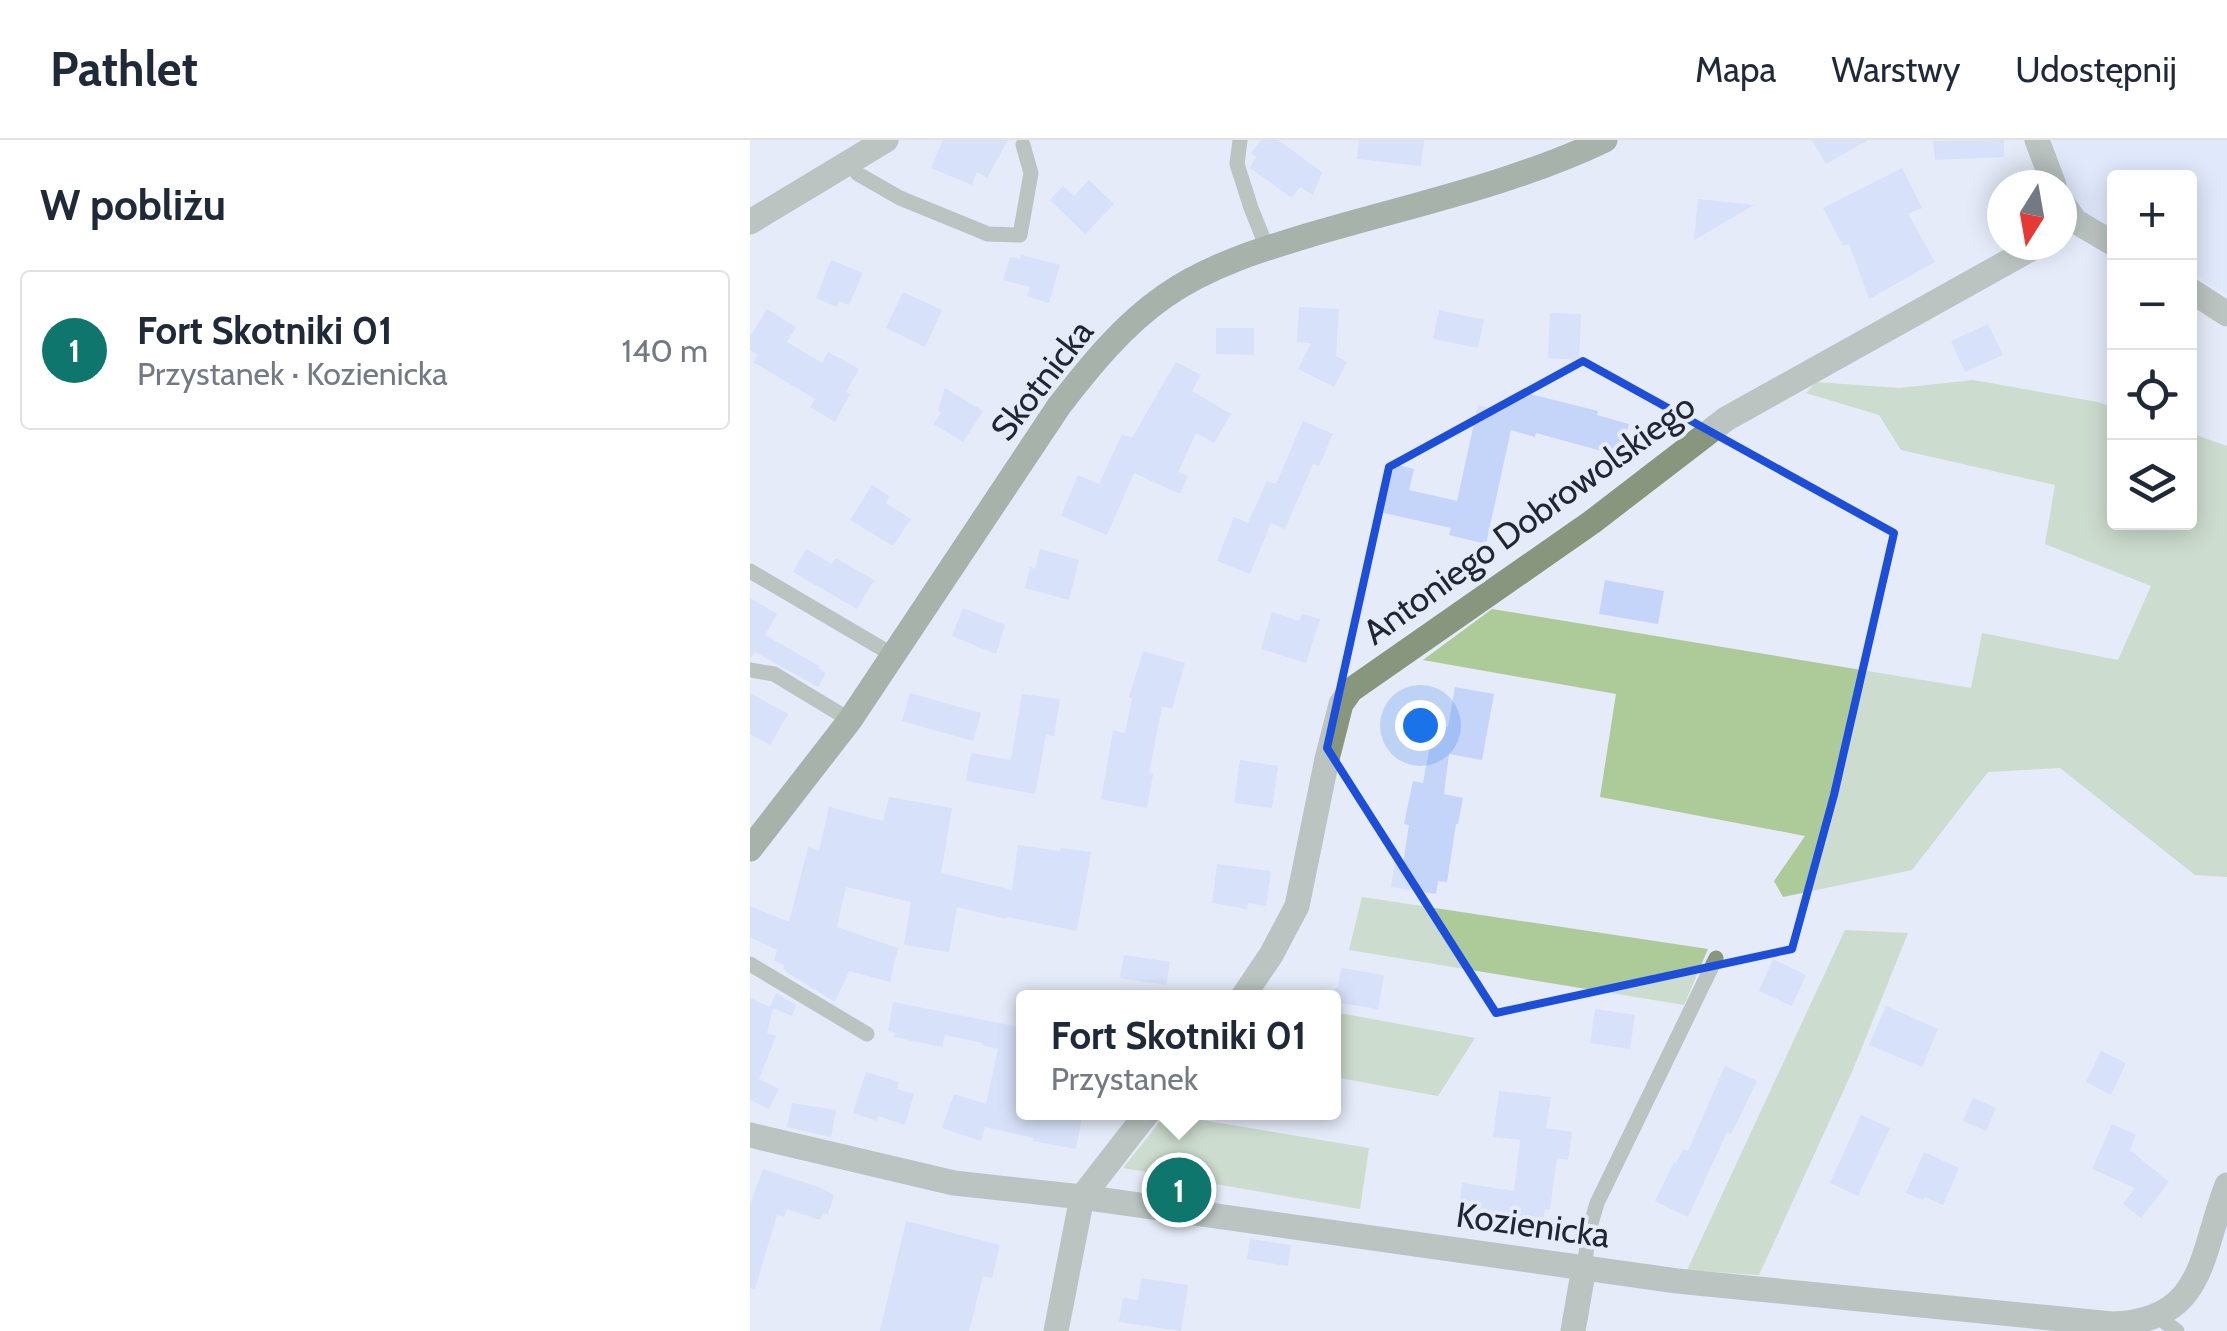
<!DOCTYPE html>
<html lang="pl">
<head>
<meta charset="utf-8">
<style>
	body { margin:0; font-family:Cabin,sans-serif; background:#f2f2f3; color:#1f2937 }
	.controls { position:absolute; right:30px; top:30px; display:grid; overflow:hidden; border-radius:10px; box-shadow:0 5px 25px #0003 }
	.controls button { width:90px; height:90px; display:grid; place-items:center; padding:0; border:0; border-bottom:2px solid #e0e1e3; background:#fff; color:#1f2937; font:50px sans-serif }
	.compass { position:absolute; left:1237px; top:30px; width:90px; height:90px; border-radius:50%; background:#fff; box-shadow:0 5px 25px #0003; rotate:191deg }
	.you { position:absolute; left:670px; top:585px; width:35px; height:35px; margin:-25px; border:8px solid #fff; border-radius:50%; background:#1a73e8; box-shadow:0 0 0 15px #1a73e833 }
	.badge { display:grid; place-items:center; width:65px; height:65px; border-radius:50%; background:#0f766e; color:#fff; font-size:32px; font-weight:700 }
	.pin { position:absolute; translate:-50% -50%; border:5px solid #fff; box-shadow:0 2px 10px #0006 }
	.popup { position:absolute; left:266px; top:850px; width:325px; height:130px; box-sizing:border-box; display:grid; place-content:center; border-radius:10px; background:#fff; filter:drop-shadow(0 2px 8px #0005); font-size:32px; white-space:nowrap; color:#747a83 }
	.popup b { font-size:38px; color:#1f2937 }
	.popup::after { content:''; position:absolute; left:50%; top:100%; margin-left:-20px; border:20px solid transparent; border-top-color:#fff }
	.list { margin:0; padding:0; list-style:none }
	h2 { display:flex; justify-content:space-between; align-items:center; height:130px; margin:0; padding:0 40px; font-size:42px }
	h2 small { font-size:32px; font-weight:400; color:#747a83 }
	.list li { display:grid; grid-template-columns:65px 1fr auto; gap:30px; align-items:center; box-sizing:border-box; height:160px; margin:0 20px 20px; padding:0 20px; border:2px solid #e0e1e3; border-radius:10px }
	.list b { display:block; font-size:38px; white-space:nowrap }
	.list p { margin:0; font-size:32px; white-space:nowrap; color:#747a83 }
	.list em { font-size:32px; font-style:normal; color:#747a83 }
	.icon { flex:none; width:55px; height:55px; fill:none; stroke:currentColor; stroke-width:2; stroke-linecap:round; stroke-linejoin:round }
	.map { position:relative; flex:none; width:1477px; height:1191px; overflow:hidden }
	header { display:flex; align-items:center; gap:60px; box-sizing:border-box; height:140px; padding:0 50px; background:#fff; border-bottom:2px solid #e0e1e3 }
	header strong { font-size:48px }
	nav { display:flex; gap:55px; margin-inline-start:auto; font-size:35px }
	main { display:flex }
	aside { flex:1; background:#fff }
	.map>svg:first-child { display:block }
	.built { fill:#d9e4fd }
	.green { fill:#adca99 }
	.building { fill:#c5d4f9 }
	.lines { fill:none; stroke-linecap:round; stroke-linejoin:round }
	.lane { stroke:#87967d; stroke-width:15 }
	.street { stroke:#87967d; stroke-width:25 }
	.secondary { stroke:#596d49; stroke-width:25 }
	.marked { fill:none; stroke:#1d4ed8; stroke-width:8; stroke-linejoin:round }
	.labels { text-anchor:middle; stroke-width:8; stroke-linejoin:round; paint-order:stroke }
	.street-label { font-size:35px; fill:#212632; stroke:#e5ebf9 }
</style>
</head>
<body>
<header>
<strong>Pathlet</strong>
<nav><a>Mapa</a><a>Warstwy</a><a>Udostępnij</a></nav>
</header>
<main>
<aside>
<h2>W pobliżu<small></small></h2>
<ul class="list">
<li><span class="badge">1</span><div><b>Fort Skotniki 01</b><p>Przystanek · Kozienicka</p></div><em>140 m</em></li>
</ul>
</aside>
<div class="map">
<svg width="1477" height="1191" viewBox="0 0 1477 1191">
	<rect width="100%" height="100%" fill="#e5ebf9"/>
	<path class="built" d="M 1302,0 L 1477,0 L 1477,153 L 1440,132 L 1440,38 L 1364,38 L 1364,89 L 1326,67 Z"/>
	<path class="green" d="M 1223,240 L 1348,262 L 1364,268 L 1364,382 L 1440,382 L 1440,293 L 1477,306 L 1477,737 L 1445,735 L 1310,628 L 1238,632 L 1162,730 L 1033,757 L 1024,741 L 1055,696 L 850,657 L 866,554 L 673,520 L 742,469 L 1221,548 L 1232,493 L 1368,520 L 1401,446 L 1295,404 L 1305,345 L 1151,310 L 1129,275 L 1056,253 L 1066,242 L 1149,248 Z
		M 612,757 L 958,809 L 934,865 L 599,810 Z
		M 1095,790 L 1158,793 L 1102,932 L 1009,1135 L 937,1130 Z
		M 584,872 L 725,898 L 688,956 L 584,937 Z
		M 416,974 L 619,1008 L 610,1069 L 373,1028 Z"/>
	<path class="building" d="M 193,0 L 258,0 L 237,38 L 227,32 L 222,45 L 181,28 Z
		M 511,0 L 528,0 L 572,32 L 563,55 L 550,47 L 542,58 L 500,28 L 506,17 L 501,13 Z
		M 609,0 L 674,0 L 671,26 L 607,19 Z
		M 1062,0 L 1118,0 L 1076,24 Z
		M 1254,0 L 1254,17 L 1185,20 L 1183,1 Z
		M 1152,28 L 1172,68 L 1158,74 L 1185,122 L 1119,159 L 1099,104 L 1093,106 L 1073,68 Z
		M 339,40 L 364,64 L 335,94 L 300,60 L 313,46 L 324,56 Z
		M 948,59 L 1004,65 L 944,100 Z
		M 271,115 L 310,125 L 299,163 L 277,156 L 280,147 L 253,140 L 260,117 L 270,119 Z
		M 81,120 L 113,133 L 99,165 L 89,161 L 87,167 L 66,158 Z
		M 153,152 L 192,170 L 175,207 L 136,188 Z
		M 549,167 L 589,169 L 586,216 L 597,222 L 584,247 L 548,229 L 561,203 L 547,202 Z
		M 17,169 L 46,187 L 37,202 L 72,223 L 78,212 L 109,229 L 96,252 L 100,254 L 85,282 L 60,267 L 65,259 L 3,222 L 8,215 L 0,210 L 0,197 Z
		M 689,170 L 734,180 L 728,208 L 683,199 Z
		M 800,173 L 831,174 L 829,220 L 798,218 Z
		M 1238,184 L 1253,215 L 1215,232 L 1201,201 Z
		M 466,188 L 504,188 L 504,215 L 466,214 Z
		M 426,222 L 451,235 L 442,251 L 481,274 L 464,303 L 446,293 L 428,332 L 438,336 L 430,354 L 384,333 L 357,395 L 311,376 L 328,335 L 349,344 L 372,294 L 382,298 Z
		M 195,248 L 233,271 L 213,302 L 184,284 L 191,272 L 188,271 Z
		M 776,253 L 848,271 L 847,275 L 879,284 L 870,316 L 786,293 L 785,297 L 761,290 L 736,404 L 699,395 L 701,388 L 625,371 L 637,322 L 664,329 L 659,350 L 707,361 L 728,265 L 745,269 L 760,255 Z
		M 553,281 L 583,294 L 569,326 L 563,324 L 535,389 L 521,383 L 500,434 L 467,421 L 484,377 L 498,383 L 517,341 L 526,344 Z
		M 122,345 L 139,356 L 136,363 L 161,379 L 143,406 L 100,380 Z
		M 56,409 L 82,424 L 86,418 L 124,440 L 107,469 L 43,432 Z
		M 290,409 L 329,420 L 319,460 L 275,448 L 280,427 L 285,429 Z
		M 855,440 L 914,451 L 908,484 L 849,474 Z
		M 0,458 L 27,474 L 15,495 L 69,526 L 68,528 L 76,533 L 68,547 L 5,512 L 0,519 Z
		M 213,468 L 255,485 L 246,514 L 202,496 Z
		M 522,472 L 549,481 L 552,474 L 570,479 L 556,523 L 511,509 Z
		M 393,511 L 435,523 L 422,569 L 412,566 L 399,633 L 403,634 L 397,668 L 351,659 L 363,591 L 375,593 L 382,558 L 379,557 Z
		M 705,547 L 744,554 L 732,620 L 699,614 L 694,654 L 713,658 L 708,684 L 706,684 L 697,742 L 688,741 L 686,754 L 641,747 L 645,723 L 653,724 L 659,685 L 654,684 L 663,641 L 673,643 L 684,585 L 698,587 Z
		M 0,553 L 38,574 L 20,605 L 0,594 Z
		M 160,553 L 231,573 L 223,601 L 152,581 Z
		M 272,554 L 310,559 L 304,596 L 296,595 L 285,654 L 216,641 L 221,613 L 261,620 Z
		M 490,620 L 528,626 L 522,668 L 484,663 Z
		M 139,657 L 202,668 L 191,733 L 262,750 L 268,705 L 310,711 L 311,708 L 341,712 L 327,791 L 257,777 L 256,779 L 207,767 L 199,812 L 154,805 L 161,762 L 96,747 L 87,787 L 148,808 L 140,842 L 99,831 L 85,862 L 36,832 L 36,830 L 33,829 L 34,825 L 24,820 L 27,810 L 0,797 L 0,766 L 39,782 L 58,707 L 69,711 L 79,667 L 133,681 Z
		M 467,724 L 521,731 L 516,766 L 498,763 L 497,769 L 462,763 Z
		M 374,815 L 420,822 L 416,845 L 370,838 Z
		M 1023,819 L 1056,835 L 1042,866 L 1009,851 Z
		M 591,828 L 634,835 L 628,869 L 591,863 L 582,851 L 588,847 Z
		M 26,853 L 46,865 L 42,876 L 23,868 L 17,893 L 26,896 L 9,939 L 29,949 L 19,969 L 0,960 L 0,858 L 20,867 Z
		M 143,862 L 274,888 L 274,972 L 333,972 L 326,1009 L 283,1001 L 284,998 L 235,987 L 231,1001 L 192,988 L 204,954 L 236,964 L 248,909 L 232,905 L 233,903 L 195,895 L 192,907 L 144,897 L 145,893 L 138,891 Z
		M 1136,866 L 1188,889 L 1172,927 L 1119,905 Z
		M 845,869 L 885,875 L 880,909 L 840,903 Z
		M 1351,911 L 1376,923 L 1361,955 L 1336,942 Z
		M 975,926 L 1007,941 L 981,994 L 977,992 L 938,1077 L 905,1061 L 924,1022 L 926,1023 L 933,1009 L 938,1011 Z
		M 116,932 L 149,942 L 147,949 L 164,954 L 155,985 L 128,976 L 127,981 L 103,973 Z
		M 749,951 L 801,957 L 796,988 L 822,992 L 818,1020 L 807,1018 L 800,1070 L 795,1069 L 793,1083 L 739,1076 L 739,1073 L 709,1068 L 712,1043 L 764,1051 L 770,1000 L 743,997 Z
		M 1223,958 L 1246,968 L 1236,991 L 1213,981 Z
		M 42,963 L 86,970 L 81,997 L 37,987 Z
		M 1111,975 L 1140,988 L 1108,1056 L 1080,1043 Z
		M 1362,984 L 1386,995 L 1380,1010 L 1419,1042 L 1391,1078 L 1373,1064 L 1385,1048 L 1342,1029 Z
		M 1174,1012 L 1209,1028 L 1193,1065 L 1175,1057 L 1173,1060 L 1156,1053 Z
		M 13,1029 L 71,1048 L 84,1055 L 78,1074 L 73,1073 L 70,1080 L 37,1069 L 34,1077 L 27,1075 L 5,1149 L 0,1148 L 0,1065 Z
		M 156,1081 L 250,1105 L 242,1138 L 233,1136 L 219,1191 L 130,1191 Z
		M 500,1099 L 541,1105 L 538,1126 L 497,1119 Z
		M 391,1138 L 438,1145 L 431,1191 L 369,1182 L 373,1158 L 388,1160 Z"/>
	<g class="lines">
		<path class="lane" d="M 490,0 L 487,24 L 501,68 L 517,108
			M 99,22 L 108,34 L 150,58 L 238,94 L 270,95 L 281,33 L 273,5
			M 0,431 L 143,515
			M 0,530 L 24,534 L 100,580
			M 0,824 L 117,894
			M 834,1127 L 840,1087 L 847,1063 L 966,818
			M 1408,1177 L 1427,1191"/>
		<path class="street" d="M 1287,0 L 1304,45
			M 1312,62 L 1325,81 L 1364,104
			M 0,82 L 136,0
			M 1440,150 L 1477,174
			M 492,858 L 521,815 L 547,766 L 577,619 L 591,564 L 601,550 L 842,382 L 976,279 L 1288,105
			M 0,995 L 204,1043 L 332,1057 L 927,1141 L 1362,1184 C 1456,1181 1450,1114 1477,1045
			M 306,1191 L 332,1057 L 398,972
			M 823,1191 L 834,1127"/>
		<path class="secondary" d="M 0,709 L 100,580 L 309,266 C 340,226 373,185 415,156 C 459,125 513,109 563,94 C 658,66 766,43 855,0"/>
	</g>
	<path d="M0 0H1477V1191H0ZM 833,221 L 1144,393 L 1084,655 L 1042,809 L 746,873 L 577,608 L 639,327 Z" fill="#e5ebf9" fill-opacity=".55" fill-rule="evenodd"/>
	<path class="marked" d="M 833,221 L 1144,393 L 1084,655 L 1042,809 L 746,873 L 577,608 L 639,327 Z"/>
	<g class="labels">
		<g class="street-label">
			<text transform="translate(292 240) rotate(-52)" y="12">Skotnicka</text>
			<text transform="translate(779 379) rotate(-36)" y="12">Antoniego Dobrowolskiego</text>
			<text transform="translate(783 1085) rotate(8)" y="12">Kozienicka</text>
		</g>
	</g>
</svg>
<div class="controls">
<button>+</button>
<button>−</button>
<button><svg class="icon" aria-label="locate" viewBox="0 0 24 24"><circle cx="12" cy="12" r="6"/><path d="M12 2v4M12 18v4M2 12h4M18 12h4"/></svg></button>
<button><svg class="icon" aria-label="layers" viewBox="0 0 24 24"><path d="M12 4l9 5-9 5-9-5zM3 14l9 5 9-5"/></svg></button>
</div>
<svg class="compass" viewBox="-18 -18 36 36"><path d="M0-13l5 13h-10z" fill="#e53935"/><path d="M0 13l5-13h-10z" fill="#747a83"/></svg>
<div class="you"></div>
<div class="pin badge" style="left:429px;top:1050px">1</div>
<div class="popup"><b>Fort Skotniki 01</b>Przystanek</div>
</div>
</main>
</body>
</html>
